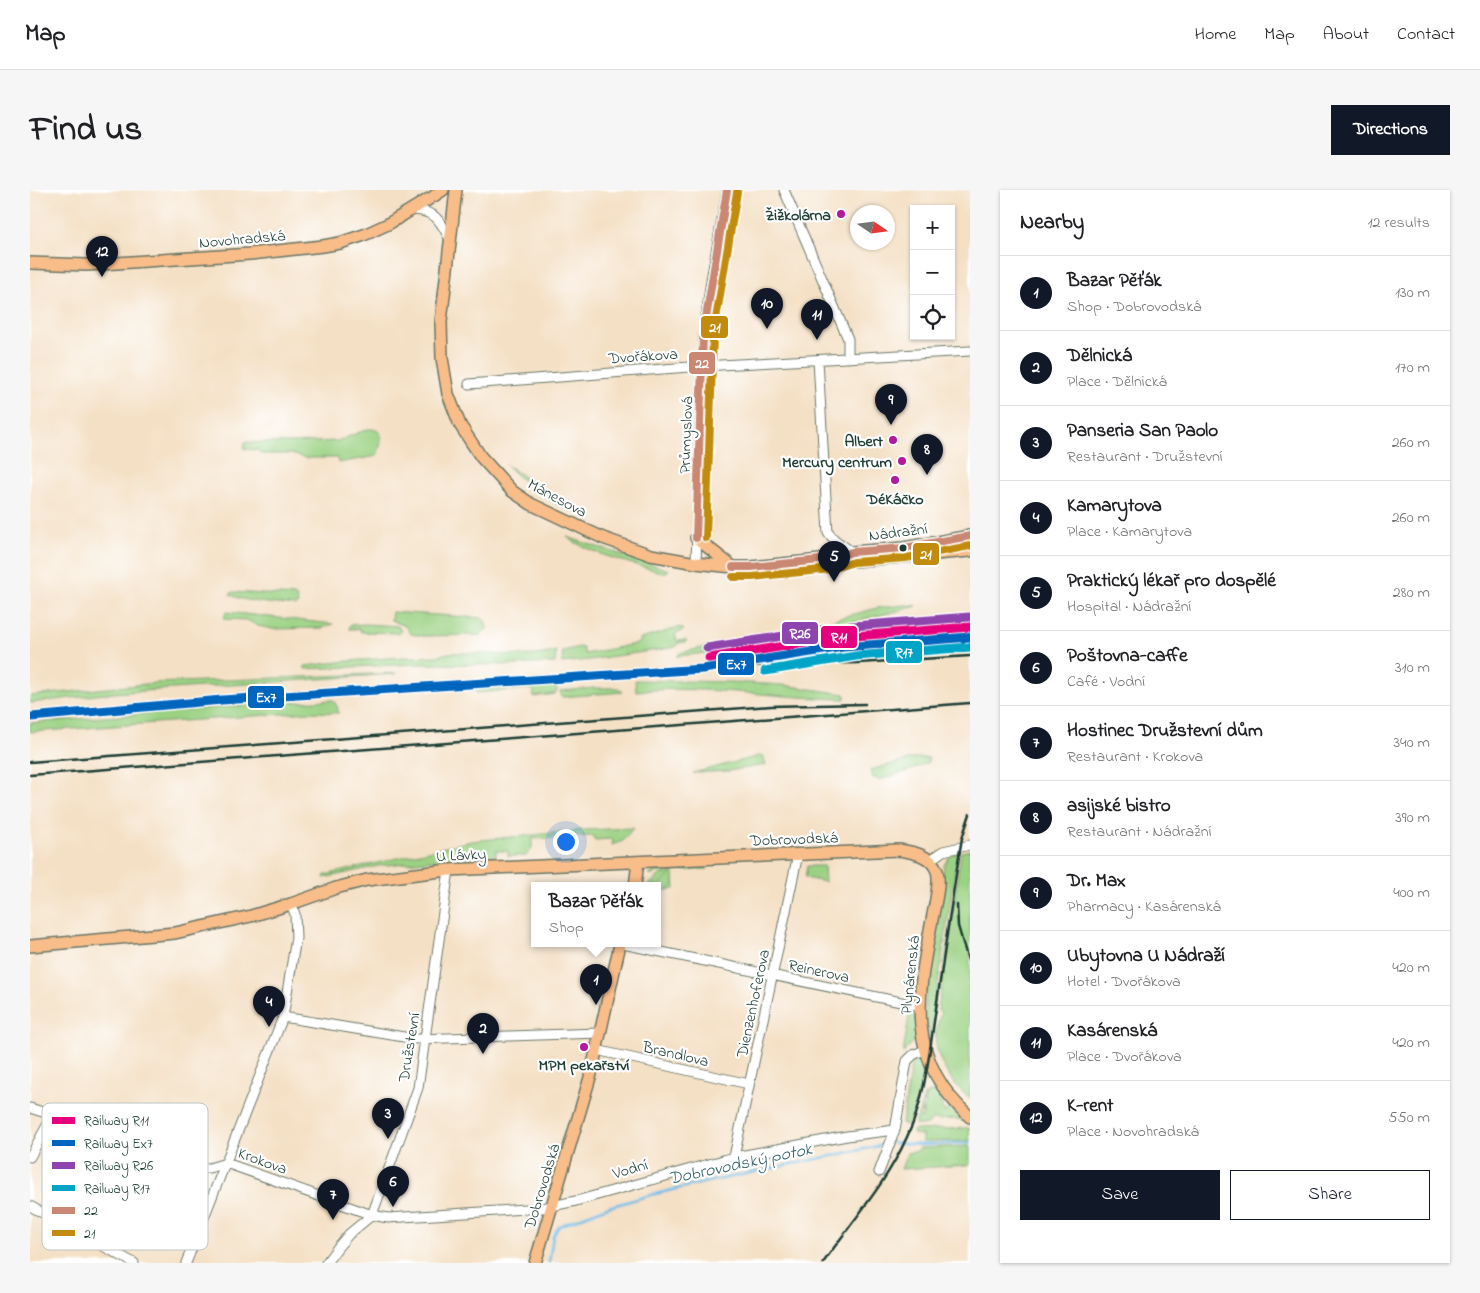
<!DOCTYPE html>
<html lang="en">
<head>
<meta charset="utf-8">
<style>
	body { margin:0; font-family:"Indie Flower",sans-serif; background:#f6f6f6; color:#202124 }
	.controls { position:absolute; right:15px; top:15px; display:grid; overflow:hidden; border-radius:0px; box-shadow:0 1px 4px #0004 }
	.controls button { width:45px; height:45px; display:grid; place-items:center; padding:0; border:0; border-bottom:1px solid #e0e0e0; background:#fff; color:#202124; font:25px sans-serif }
	.compass { position:absolute; left:820px; top:15px; width:45px; height:45px; border-radius:50%; background:#fff; box-shadow:0 1px 4px #0004; rotate:103deg }
	.you { position:absolute; left:535px; top:651px; width:18px; height:18px; margin:-12px; border:4px solid #fff; border-radius:50%; background:#1a73e8; box-shadow:0 0 0 8px #1a73e833 }
	.badge { display:grid; place-items:center; width:32px; height:32px; border-radius:50%; background:#111827; color:#fff; font-size:16px; font-weight:700 }
	.pin { position:absolute; translate:-50% -41px; filter:drop-shadow(0 1px 2px #0008) }
	.pin::after { content:''; position:absolute; top:26px; width:18px; height:15px; background:inherit; clip-path:polygon(0 0,100% 0,50% 100%) }
	.popup { position:absolute; left:501px; top:692px; width:130px; height:65px; box-sizing:border-box; display:grid; place-content:center; border-radius:0px; background:#fff; filter:drop-shadow(0 1px 4px #0005); font-size:16px; white-space:nowrap; color:#757577 }
	.popup b { font-size:19px; color:#202124 }
	.popup::after { content:''; position:absolute; left:50%; top:100%; margin-left:-10px; border:10px solid transparent; border-top-color:#fff }
	.list { margin:0; padding:0; list-style:none }
	h2 { display:flex; justify-content:space-between; align-items:center; height:65px; margin:0; padding:0 20px; font-size:21px }
	h2 small { font-size:16px; font-weight:400; color:#757577 }
	.list li { display:grid; grid-template-columns:32px 1fr auto; gap:15px; align-items:center; box-sizing:border-box; height:75px; padding:0 20px; border-top:1px solid #e0e0e0 }
	.list b { display:block; font-size:19px; white-space:nowrap }
	.list p { margin:0; font-size:16px; white-space:nowrap; color:#757577 }
	.list em { font-size:16px; font-style:normal; color:#757577 }
	.actions { display:flex; gap:10px; padding:15px 20px }
	.actions a { flex:1; padding:11px 0; border:1px solid #111827; border-radius:0px; text-align:center; font-size:18px; color:#111827 }
	.actions .main { background:#111827; color:#fff }
	.icon { flex:none; width:28px; height:28px; fill:none; stroke:currentColor; stroke-width:2; stroke-linecap:round; stroke-linejoin:round }
	.map { position:relative; flex:none; width:940px; height:1073px; overflow:hidden; border-radius:0px }
	header { display:flex; align-items:center; gap:30px; box-sizing:border-box; height:70px; padding:0 25px; background:#fff; border-bottom:1px solid #e0e0e0 }
	header strong { font-size:24px }
	nav { display:flex; gap:28px; margin-inline-start:auto; font-size:18px }
	.intro { display:flex; align-items:center; justify-content:space-between; box-sizing:border-box; height:120px; padding:0 30px }
	h1 { margin:0; font-size:35px }
	.button { padding:12px 22px; border-radius:0px; background:#111827; color:#fff; font-size:18px; font-weight:700 }
	main { display:flex; gap:30px; padding:0 30px }
	aside { flex:1; background:#fff; border-radius:0px; box-shadow:0 1px 4px #0004 }
	.map>svg:first-child { display:block }
	.grass { fill:#9bd183; stroke:#5d875c }
	.park { fill:url(#park-tufts); stroke:#5d875c }
	.garden { fill:url(#garden-furrows); stroke:#5d875c }
	.lines { fill:none; stroke-linecap:round; stroke-linejoin:round }
	.stream { stroke:#6fbde9; stroke-width:2.5 }
	.minor-casing { stroke:#6a7667; stroke-width:11 }
	.major-casing { stroke:#6a7667; stroke-width:14 }
	.minor { stroke:#fff; stroke-width:9 }
	.major { stroke:#f8bd89; stroke-width:11 }
	.rail { stroke:#1f3d34; stroke-width:2.5 }
	.bus-1-casing { stroke:#fff; stroke-width:11 }
	.bus-2-casing { stroke:#fff; stroke-width:11 }
	.bus-1 { stroke:#ca8771; stroke-width:8 }
	.bus-2 { stroke:#c18c0d; stroke-width:8 }
	.rail-1-casing { stroke:#fff; stroke-width:12 }
	.rail-2-casing { stroke:#fff; stroke-width:12 }
	.rail-3-casing { stroke:#fff; stroke-width:12 }
	.rail-4-casing { stroke:#fff; stroke-width:12 }
	.rail-1 { stroke:#e5007d; stroke-width:9 }
	.rail-2 { stroke:#0065bd; stroke-width:9 }
	.rail-3 { stroke:#8e44ad; stroke-width:9 }
	.rail-4 { stroke:#02a4c6; stroke-width:9 }
	.poi-dot { fill:#b5179e; stroke:#fff; stroke-width:2 }
	.bus-dot { fill:#1f3d34; stroke:#fff; stroke-width:2 }
	.labels { text-anchor:middle; stroke-width:4.5; stroke-linejoin:round; paint-order:stroke }
	.poi-label { font-size:16px; font-weight:bold; fill:#1f3d34; stroke:#fff; text-anchor:end }
	.street-label { font-size:16px; fill:#1f3d34; stroke:#fff }
	.water-label { font-size:18px; font-style:italic; fill:#37636a; stroke:#fff }
	.key { fill:#fff; stroke:#bcc5c2; stroke-width:1 }
	.key-label { font-size:14px; fill:#1f3d34 }
	.line-badge { stroke:#fff; stroke-width:2 }
	.badge-label { font-size:14px; text-anchor:middle; font-weight:bold; fill:#fff }
</style>
</head>
<body>
<header>
<strong>Map</strong>
<nav><a>Home</a><a>Map</a><a>About</a><a>Contact</a></nav>
</header>
<div class="intro"><h1>Find us</h1><a class="button">Directions</a></div>
<main>
<div class="map">
<svg width="940" height="1073" viewBox="0 0 940 1073">
	<defs>
		<pattern id="park-tufts" width="24" height="20" patternUnits="userSpaceOnUse" patternTransform="scale(1.25)"><rect width="24" height="20" fill="#9bd183"/><path d="M3 7l-1-3M5 7V3M7 7l1-3M15 17l-1-3M17 17v-4M19 17l1-3" fill="none" stroke="#85b472"/></pattern>
		<pattern id="garden-furrows" width="10" height="10" patternUnits="userSpaceOnUse" patternTransform="scale(1.25)"><rect width="10" height="10" fill="#9bd183"/><path d="M-1 1l2-2M0 10L10 0M9 11l2-2" fill="none" stroke="#85b472"/></pattern>
	</defs>
	<rect width="100%" height="100%" fill="#fff"/>
	<filter id="ink" filterUnits="userSpaceOnUse"><feTurbulence type="fractalNoise" baseFrequency=".02" numOctaves="2"/><feDisplacementMap in="SourceGraphic" scale="10" xChannelSelector="R" yChannelSelector="G"/><feConvolveMatrix kernelMatrix="1 2 1 2 8 2 1 2 1" color-interpolation-filters="sRGB"/></filter>
	<filter id="wash" filterUnits="userSpaceOnUse"><feTurbulence type="fractalNoise" baseFrequency=".0096" numOctaves="4" result="noise"/><feDisplacementMap in="SourceGraphic" scale="20" xChannelSelector="R" yChannelSelector="G"/><feGaussianBlur stdDeviation="1.12" result="paint"/><feColorMatrix in="noise" values="0 0 0 0 0 0 0 0 0 0 0 0 0 0 0 0 0 1.4 0 .05"/><feComposite in="paint" operator="in"/></filter>
	<g filter="url(#wash)">
		<rect width="100%" height="100%" fill="#f4e0c5"/>
		<path class="grass" d="M 338,239 C 357,238 351,254 347,266 L 308,273 L 307,268 L 275,268 L 261,264 L 231,264 L 227,260 L 214,259 L 215,252 L 258,253 L 307,251 Z
			M 475,274 L 520,304 L 544,317 C 531,324 485,285 475,274 Z
			M 537,347 L 639,380 L 635,383 C 607,375 559,364 537,347 Z
			M 203,402 L 266,406 L 268,414 L 265,416 C 252,414 209,412 200,404 Z
			M 874,415 L 887,416 L 732,455 L 721,456 L 722,453 L 718,448 L 723,446 L 757,442 L 847,418 Z
			M 196,422 L 303,434 L 293,438 L 242,439 L 228,436 L 217,430 L 194,429 Z
			M 362,422 L 453,428 L 456,433 L 457,439 L 451,445 L 393,446 L 381,444 L 375,436 L 361,430 Z
			M 335,434 L 368,436 L 371,441 L 369,443 L 331,442 L 330,439 L 319,439 L 320,435 Z
			M 651,437 L 654,440 L 645,444 L 647,451 L 656,450 L 656,452 L 648,453 L 647,456 L 641,458 L 559,470 L 532,473 L 533,461 L 549,457 L 553,458 L 555,464 L 610,453 L 610,449 Z
			M 705,450 L 707,460 L 647,466 L 650,463 Z
			M 526,461 L 525,473 L 486,475 L 390,474 L 275,479 L 275,476 C 320,470 364,467 408,466 C 412,465 415,463 419,463 C 424,462 430,463 434,463 C 465,462 496,470 526,461 Z
			M 367,483 L 364,484 L 83,503 L 0,513 L 0,506 L 126,493 Z
			M 524,490 L 527,491 L 527,501 L 525,504 L 504,507 L 503,500 L 500,499 L 446,503 L 446,500 L 504,491 Z
			M 605,490 L 702,492 L 753,495 L 815,504 L 815,509 C 744,508 677,495 606,501 Z
			M 564,498 L 588,498 L 593,502 L 532,507 L 530,501 Z
			M 303,510 L 307,516 L 309,523 L 280,522 L 0,542 L 0,533 L 234,514 Z
			M 733,565 L 736,575 L 699,581 L 663,583 Z
			M 886,568 L 899,568 L 898,572 L 884,579 L 849,590 L 846,588 L 843,588 L 840,580 Z
			M 603,638 L 593,651 L 582,655 L 583,649 L 564,650 L 563,646 L 502,649 L 502,658 L 496,666 L 478,666 L 478,661 L 466,661 L 466,666 L 439,668 L 432,667 L 348,676 L 294,688 L 295,685 L 441,651 L 555,640 Z
			M 940,660 L 940,909 C 923,894 909,876 906,853 C 904,843 909,831 911,822 L 908,820 L 931,662 Z
			M 928,662 L 927,669 L 899,853 L 895,816 L 896,803 L 914,675 L 920,666 Z
			M 676,674 L 678,679 L 628,682 L 623,685 L 619,685 C 633,673 658,675 676,674 Z
			M 777,676 L 794,676 L 795,692 L 775,688 Z
			M 880,820 C 887,827 890,842 884,851 C 881,856 876,857 874,863 L 873,863 Z
			M 888,870 L 892,872 C 896,883 883,922 879,935 L 872,934 L 881,875 L 885,871 Z
			M 903,897 L 913,910 L 910,911 L 915,923 L 919,917 L 932,929 L 902,930 L 898,935 L 885,935 L 895,903 L 890,928 L 892,928 L 898,902 L 902,903 Z
			M 122,922 L 157,934 L 166,942 L 159,966 L 155,969 L 114,951 L 111,947 L 118,924 Z
			M 939,938 L 940,951 L 892,952 L 892,945 L 883,944 L 884,940 Z
			M 940,956 L 940,975 L 871,979 L 877,963 L 888,961 L 889,958 Z"/>
		<path class="park" d="M 146,1011 L 166,1021 L 152,1048 L 133,1038 Z"/>
		<path class="garden" d="M 644,683 L 645,699 L 627,701 L 627,696 L 618,696 L 631,684 Z"/>
		<g class="lines">
			<path class="stream" d="M 863,953 L 890,955 L 940,953
				M 519,1073 L 523,1046 L 529,1036 L 575,1018 L 621,1005 L 673,993 L 858,954"/>
		</g>
	</g>
	<g filter="url(#ink)">
		<g class="lines">
			<g class="minor-casing">
				<path id="minor" d="M 754,0 L 818,149 L 818,168
					M 384,20 C 407,22 409,30 420,49
					M 788,170 L 798,343 L 805,350 L 822,362
					M 439,194 L 672,176 L 940,161
					M 666,373 L 673,146 L 681,90 L 697,0
					M 900,670 L 913,661 L 940,655
					M 593,754 L 890,816
					M 253,827 L 386,849 L 570,843
					M 566,860 L 719,894
					M 0,918 L 100,950 L 166,978 L 179,978 L 196,973 L 342,1025 L 358,1028 L 512,1018 L 546,1011 L 704,967 L 817,946 L 865,940
					M 0,967 L 22,926
					M 704,967 L 768,664
					M 849,982 L 865,940 L 877,871 L 883,865 L 894,860
					M 0,1016 L 104,1073
					M 156,1073 L 253,827 L 266,748 L 265,724 L 261,714
					M 296,1073 L 308,1057 L 319,1044 L 342,1025 L 388,898 L 419,680"/>
			</g>
			<g class="major-casing">
				<path id="major" d="M 426,0 L 411,132 L 412,168 L 418,204 L 430,235 L 451,267 L 482,301 L 501,314 L 573,348 L 621,365 L 666,373 L 703,377 L 721,377 L 800,369 L 825,371 L 940,361
					M 404,6 L 413,0
					M 0,73 L 57,75 L 220,64 L 293,56 L 310,53 L 334,45 L 358,34 L 399,9
					M 666,348 L 703,377
					M 807,367 L 822,362 L 874,358 L 940,346
					M 605,696 L 608,672
					M 0,756 L 145,743 L 221,726 L 261,714 L 306,698 L 337,690 L 419,680 L 869,660 C 883,662 901,665 907,681 C 911,694 904,717 902,730 C 887,806 875,870 940,927
					M 505,1073 L 561,884 L 590,754"/>
			</g>
			<use href="#minor" class="minor"/>
			<use href="#major" class="major"/>
			<path class="rail" d="M 573,482 L 672,477 L 828,473 L 940,466
				M 0,572 L 741,516 L 835,514
				M 0,585 L 940,513
				M 927,715 L 928,736 L 940,777
				M 793,1073 C 822,1031 856,994 877,947 C 895,909 899,865 905,825 C 914,766 922,706 932,648 L 940,624"/>
			<g class="bus-1-casing">
				<path id="bus-1" d="M 666,348 L 673,146 L 697,0
					M 703,377 L 721,377 L 800,369 L 822,362 L 874,358 L 940,346"/>
			</g>
			<g class="bus-2-casing">
				<path id="bus-2" d="M 676,348 L 683,147 L 707,2
					M 703,387 L 722,387 L 801,379 L 824,372 L 876,368 L 940,356"/>
			</g>
			<use href="#bus-1" class="bus-1"/>
			<use href="#bus-2" class="bus-2"/>
			<g class="rail-1-casing">
				<path id="rail-1" d="M 679,468 L 812,447 L 940,437"/>
			</g>
			<g class="rail-2-casing">
				<path id="rail-2" d="M 1,527 L 192,510 L 673,479 L 813,457 L 940,447"/>
			</g>
			<g class="rail-3-casing">
				<path id="rail-3" d="M 677,458 L 810,437 L 939,427"/>
			</g>
			<g class="rail-4-casing">
				<path id="rail-4" d="M 735,481 L 826,466 L 940,457"/>
			</g>
			<use href="#rail-1" class="rail-1"/>
			<use href="#rail-2" class="rail-2"/>
			<use href="#rail-3" class="rail-3"/>
			<use href="#rail-4" class="rail-4"/>
		</g>
	</g>
	<g class="poi-dot">
		<circle cx="811" cy="24" r="5"/>
		<circle cx="863" cy="250" r="5"/>
		<circle cx="872" cy="271" r="5"/>
		<circle cx="865" cy="290" r="5"/>
		<circle cx="554" cy="857" r="5"/>
	</g>
	<circle class="bus-dot" cx="873" cy="358" r="4.5"/>
	<g class="labels">
		<g class="poi-label">
			<text x="801" y="30">Žižkolárna</text>
			<text x="853" y="256">Albert</text>
			<text x="862" y="277">Mercury centrum</text>
			<text x="865" y="314" text-anchor="middle">DéKáčko</text>
			<text x="554" y="880" text-anchor="middle">MPM pekařství</text>
		</g>
		<g class="street-label">
			<text transform="translate(212 48) rotate(-5)" y="6">Novohradská</text>
			<text transform="translate(613 165) rotate(-4)" y="6">Dvořákova</text>
			<text transform="translate(655 245) rotate(-88)" y="6">Průmyslová</text>
			<text transform="translate(528 307) rotate(28)" y="6">Mánesova</text>
			<text transform="translate(868 341) rotate(-7)" y="6">Nádražní</text>
			<text transform="translate(764 648) rotate(-2)" y="6">Dobrovodská</text>
			<text transform="translate(431 664) rotate(-3)" y="6">U Lávky</text>
			<text transform="translate(789 780) rotate(12)" y="6">Reinerova</text>
			<text transform="translate(879 785) rotate(-84)" y="6">Plynárenská</text>
			<text transform="translate(722 813) rotate(-78)" y="6">Dienzenhoferova</text>
			<text transform="translate(378 857) rotate(-81)" y="6">Družstevní</text>
			<text transform="translate(646 863) rotate(13)" y="6">Brandlova</text>
			<text transform="translate(233 970) rotate(20)" y="6">Krokova</text>
			<text transform="translate(600 978) rotate(-16)" y="6">Vodní</text>
			<text transform="translate(511 996) rotate(-73)" y="6">Dobrovodská</text>
		</g>
		<g class="water-label">
			<text transform="translate(710 973) rotate(-12)" y="6">Dobrovodský potok</text>
		</g>
	</g>
	<rect x="12" y="913" width="166" height="147" rx="8" class="key"/>
	<rect x="22" y="927" width="23" height="7" fill="#e5007d"/>
	<rect x="22" y="950" width="23" height="6" fill="#0065bd"/>
	<rect x="22" y="972" width="23" height="7" fill="#8e44ad"/>
	<rect x="22" y="995" width="23" height="6" fill="#02a4c6"/>
	<rect x="22" y="1017" width="23" height="7" fill="#ca8771"/>
	<rect x="22" y="1040" width="23" height="6" fill="#c18c0d"/>
	<g class="key-label">
		<text x="54" y="935">Railway R11</text>
		<text x="54" y="958">Railway Ex7</text>
		<text x="54" y="980">Railway R26</text>
		<text x="54" y="1003">Railway R17</text>
		<text x="54" y="1025">22</text>
		<text x="54" y="1048">21</text>
	</g>
	<g class="line-badge">
		<rect x="670" y="125" width="29" height="24" rx="5" fill="#c18c0d"/>
		<rect x="658" y="161" width="28" height="24" rx="5" fill="#ca8771"/>
		<rect x="882" y="352" width="28" height="24" rx="5" fill="#c18c0d"/>
		<rect x="751" y="431" width="38" height="24" rx="5" fill="#8e44ad"/>
		<rect x="790" y="435" width="38" height="24" rx="5" fill="#e5007d"/>
		<rect x="855" y="450" width="38" height="24" rx="5" fill="#02a4c6"/>
		<rect x="687" y="462" width="38" height="24" rx="5" fill="#0065bd"/>
		<rect x="217" y="495" width="38" height="24" rx="5" fill="#0065bd"/>
	</g>
	<g class="badge-label">
		<text x="685" y="142">21</text>
		<text x="672" y="178">22</text>
		<text x="896" y="369">21</text>
		<text x="770" y="448">R26</text>
		<text x="809" y="452">R11</text>
		<text x="874" y="467">R17</text>
		<text x="706" y="479">Ex7</text>
		<text x="236" y="512">Ex7</text>
	</g>
</svg>
<div class="controls">
<button>+</button>
<button>−</button>
<button><svg class="icon" aria-label="locate" viewBox="0 0 24 24"><circle cx="12" cy="12" r="6"/><path d="M12 2v4M12 18v4M2 12h4M18 12h4"/></svg></button>
</div>
<svg class="compass" viewBox="-18 -18 36 36"><path d="M0-13l5 13h-10z" fill="#e53935"/><path d="M0 13l5-13h-10z" fill="#757577"/></svg>
<div class="you"></div>
<div class="pin badge" style="left:566px;top:815px">1</div>
<div class="popup"><b>Bazar Pěťák</b>Shop</div>
<div class="pin badge" style="left:453px;top:864px">2</div>
<div class="pin badge" style="left:358px;top:949px">3</div>
<div class="pin badge" style="left:239px;top:837px">4</div>
<div class="pin badge" style="left:804px;top:392px">5</div>
<div class="pin badge" style="left:363px;top:1017px">6</div>
<div class="pin badge" style="left:303px;top:1030px">7</div>
<div class="pin badge" style="left:897px;top:285px">8</div>
<div class="pin badge" style="left:861px;top:235px">9</div>
<div class="pin badge" style="left:737px;top:139px">10</div>
<div class="pin badge" style="left:787px;top:150px">11</div>
<div class="pin badge" style="left:72px;top:87px">12</div>
</div>
<aside>
<h2>Nearby<small>12 results</small></h2>
<ul class="list">
<li><span class="badge">1</span><div><b>Bazar Pěťák</b><p>Shop · Dobrovodská</p></div><em>130 m</em></li>
<li><span class="badge">2</span><div><b>Dělnická</b><p>Place · Dělnická</p></div><em>170 m</em></li>
<li><span class="badge">3</span><div><b>Panseria San Paolo</b><p>Restaurant · Družstevní</p></div><em>260 m</em></li>
<li><span class="badge">4</span><div><b>Kamarytova</b><p>Place · Kamarytova</p></div><em>260 m</em></li>
<li><span class="badge">5</span><div><b>Praktický lékař pro dospělé</b><p>Hospital · Nádražní</p></div><em>280 m</em></li>
<li><span class="badge">6</span><div><b>Poštovna-caffe</b><p>Café · Vodní</p></div><em>310 m</em></li>
<li><span class="badge">7</span><div><b>Hostinec Družstevní dům</b><p>Restaurant · Krokova</p></div><em>340 m</em></li>
<li><span class="badge">8</span><div><b>asijské bistro</b><p>Restaurant · Nádražní</p></div><em>390 m</em></li>
<li><span class="badge">9</span><div><b>Dr. Max</b><p>Pharmacy · Kasárenská</p></div><em>400 m</em></li>
<li><span class="badge">10</span><div><b>Ubytovna U Nádraží</b><p>Hotel · Dvořákova</p></div><em>420 m</em></li>
<li><span class="badge">11</span><div><b>Kasárenská</b><p>Place · Dvořákova</p></div><em>420 m</em></li>
<li><span class="badge">12</span><div><b>K-rent</b><p>Place · Novohradská</p></div><em>550 m</em></li>
</ul>
<div class="actions"><a class="main">Save</a><a>Share</a></div>
</aside>
</main>
</body>
</html>
